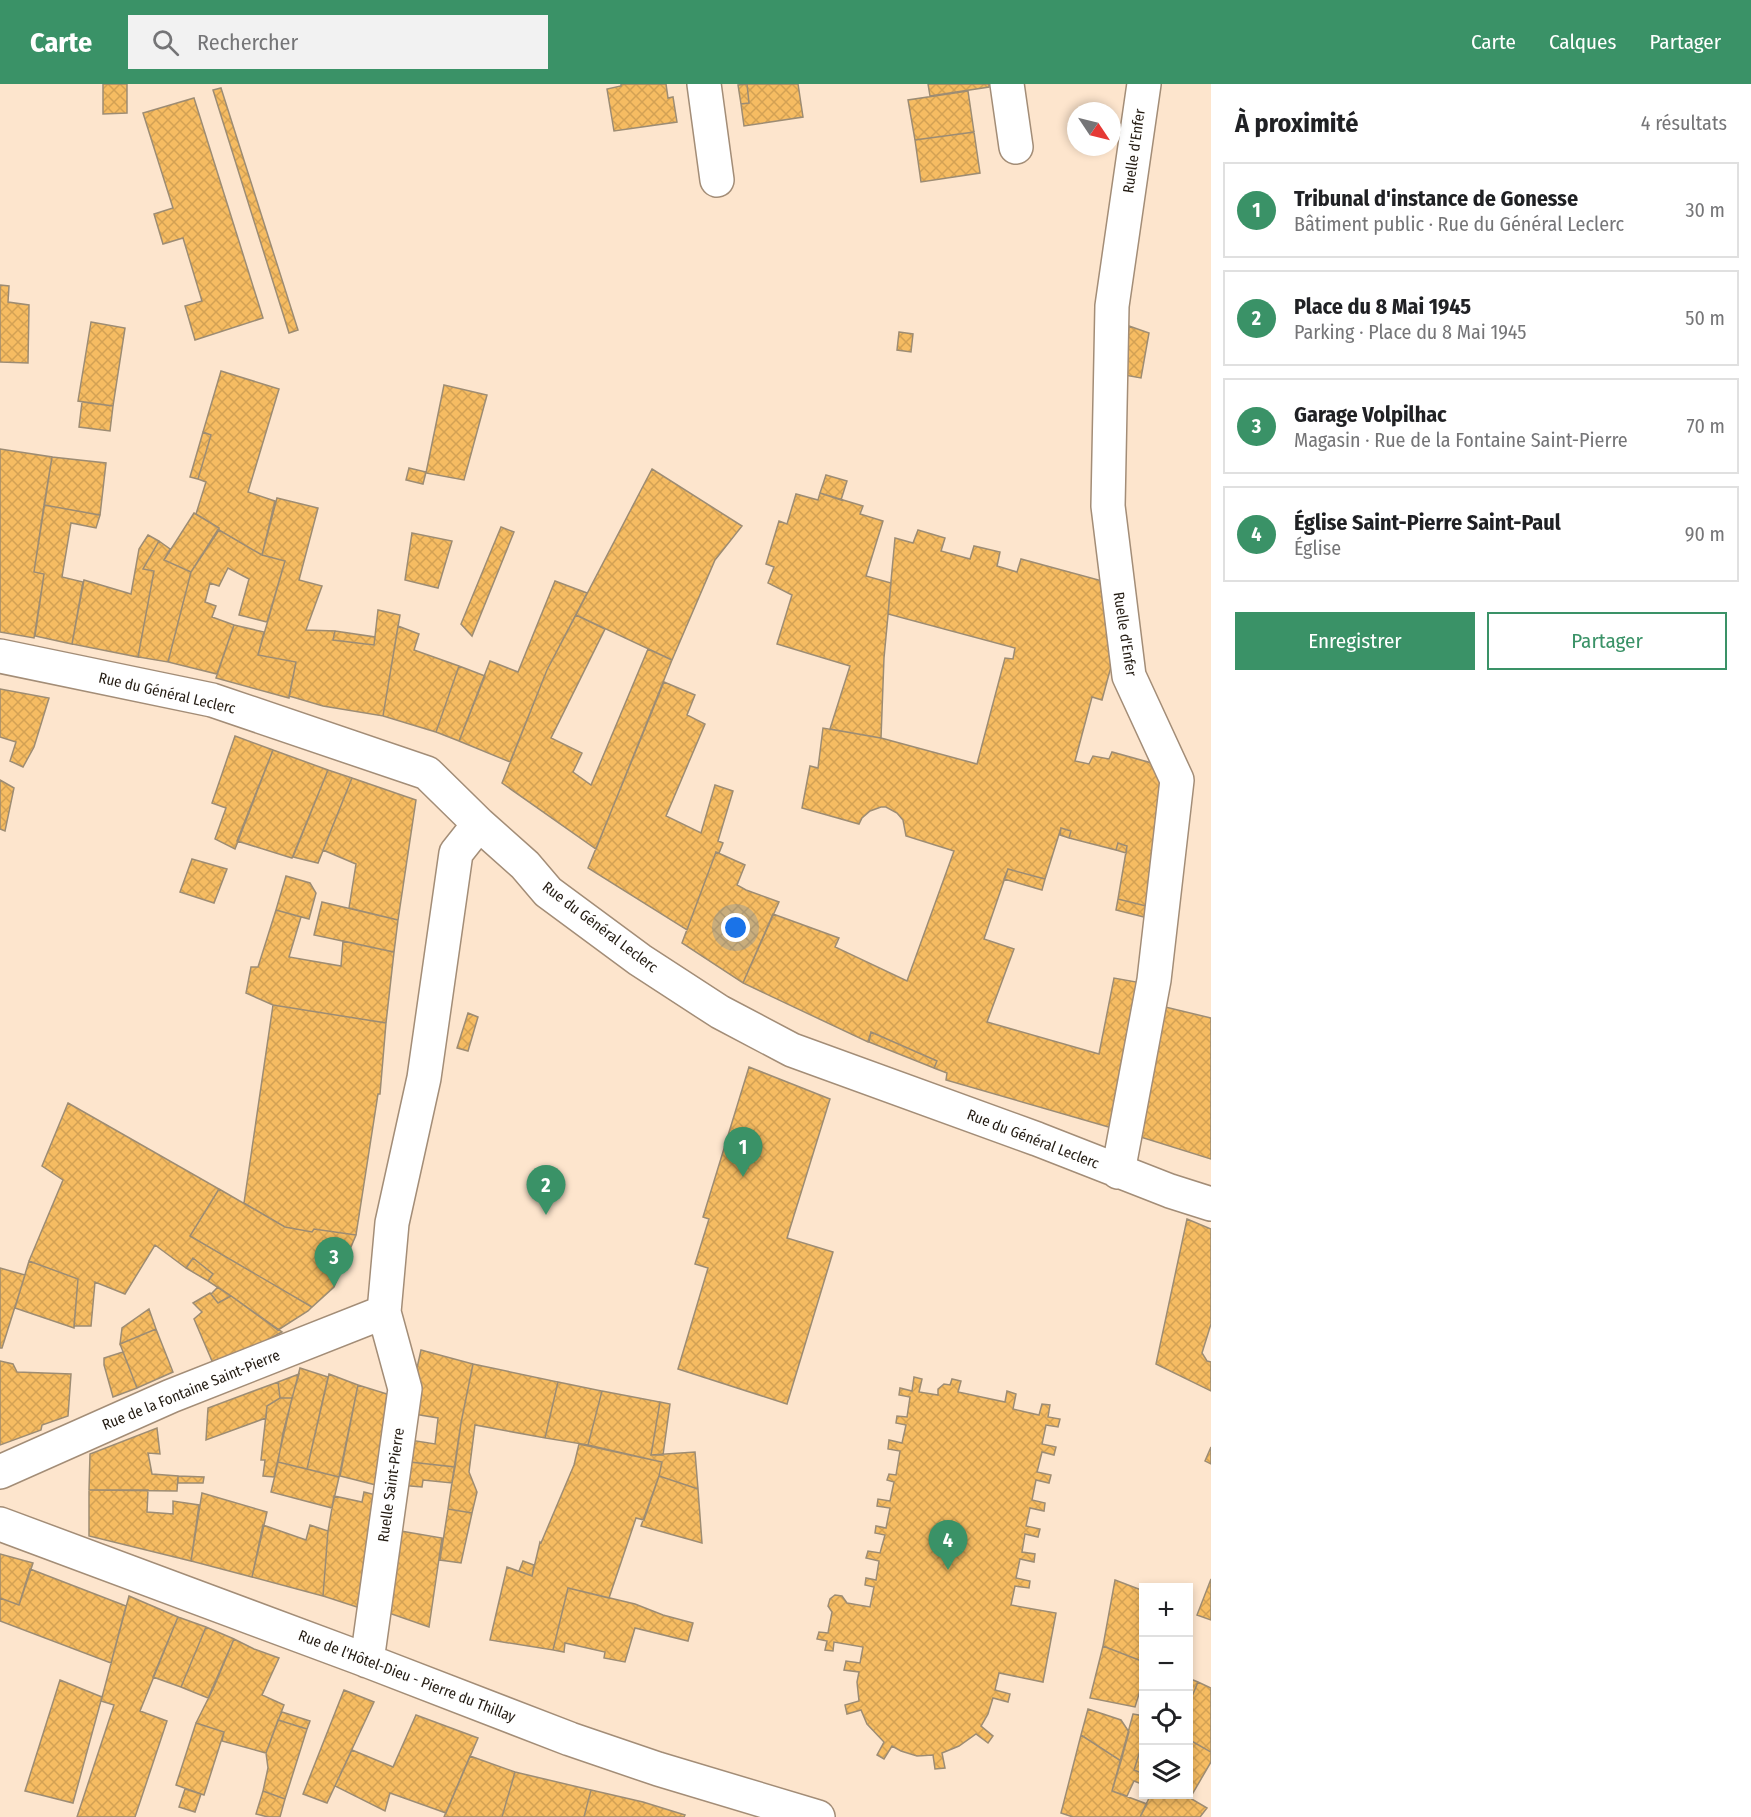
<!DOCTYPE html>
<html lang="fr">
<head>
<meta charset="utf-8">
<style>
	body { margin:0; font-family:"Fira Sans Condensed",sans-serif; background:#f2f2f2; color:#202124 }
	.controls { position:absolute; right:18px; bottom:18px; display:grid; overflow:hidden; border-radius:0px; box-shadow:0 3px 9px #0003 }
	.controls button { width:54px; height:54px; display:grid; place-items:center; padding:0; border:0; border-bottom:2px solid #e0e0e0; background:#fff; color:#202124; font:30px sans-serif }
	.compass { position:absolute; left:1067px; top:18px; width:54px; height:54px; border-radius:50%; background:#fff; box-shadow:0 3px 9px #0003; rotate:125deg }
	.you { position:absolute; left:736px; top:844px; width:21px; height:21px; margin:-15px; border:4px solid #fff; border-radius:50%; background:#1a73e8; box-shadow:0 0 0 9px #1a73e833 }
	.badge { display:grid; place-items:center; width:39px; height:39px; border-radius:50%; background:#3a9267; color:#fff; font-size:20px; font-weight:700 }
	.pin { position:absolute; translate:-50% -50px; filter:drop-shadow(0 2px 3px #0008) }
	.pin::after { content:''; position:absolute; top:32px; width:21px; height:18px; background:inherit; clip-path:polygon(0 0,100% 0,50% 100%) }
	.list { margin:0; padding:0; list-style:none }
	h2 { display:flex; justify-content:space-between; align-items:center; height:78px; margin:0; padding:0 24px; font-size:26px }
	h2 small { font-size:20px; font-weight:400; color:#757577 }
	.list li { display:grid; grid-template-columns:39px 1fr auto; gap:18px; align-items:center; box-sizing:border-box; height:96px; margin:0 12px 12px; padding:0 12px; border:2px solid #e0e0e0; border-radius:0px }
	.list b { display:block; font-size:22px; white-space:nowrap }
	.list p { margin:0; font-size:20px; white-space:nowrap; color:#757577 }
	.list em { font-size:20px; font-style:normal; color:#757577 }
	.actions { display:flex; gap:12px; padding:18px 24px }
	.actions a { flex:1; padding:14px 0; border:2px solid #3a9267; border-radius:0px; text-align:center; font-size:21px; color:#3a9267 }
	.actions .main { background:#3a9267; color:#fff }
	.icon { flex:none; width:33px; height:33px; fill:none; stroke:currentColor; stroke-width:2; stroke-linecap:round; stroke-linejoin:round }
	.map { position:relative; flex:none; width:1211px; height:1733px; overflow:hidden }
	header { display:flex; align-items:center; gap:36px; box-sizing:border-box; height:84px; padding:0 30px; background:#3a9267; color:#fff }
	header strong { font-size:28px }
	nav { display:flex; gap:33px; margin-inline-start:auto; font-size:21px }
	.search { width:420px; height:54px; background:#f2f2f2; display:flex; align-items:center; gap:15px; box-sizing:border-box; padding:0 21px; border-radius:0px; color:#757577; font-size:22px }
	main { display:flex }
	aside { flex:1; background:#fff }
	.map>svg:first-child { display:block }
	.building { fill:url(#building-cross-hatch); stroke:#9d8c73; stroke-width:1.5 }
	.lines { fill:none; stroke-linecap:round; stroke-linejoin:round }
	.minor-casing { stroke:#a38d77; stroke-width:36 }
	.minor { stroke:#fff; stroke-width:33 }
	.labels { text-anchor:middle; stroke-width:6; stroke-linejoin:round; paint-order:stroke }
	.street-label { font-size:15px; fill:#241c13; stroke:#fff }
</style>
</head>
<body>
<header>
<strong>Carte</strong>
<div class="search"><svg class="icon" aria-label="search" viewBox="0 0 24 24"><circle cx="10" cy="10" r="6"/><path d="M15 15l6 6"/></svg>Rechercher</div>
<nav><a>Carte</a><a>Calques</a><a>Partager</a></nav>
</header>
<main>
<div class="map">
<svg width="1211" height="1733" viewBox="0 0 1211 1733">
	<defs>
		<pattern id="building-cross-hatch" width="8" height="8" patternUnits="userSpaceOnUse" patternTransform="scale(1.5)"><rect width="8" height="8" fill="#f6bc62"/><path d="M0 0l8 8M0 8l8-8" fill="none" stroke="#d3a154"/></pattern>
	</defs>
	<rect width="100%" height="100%" fill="#fde5cd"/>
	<path class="building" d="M 103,0 L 127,0 L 127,29 L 103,30 Z
		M 621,0 L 666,0 L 668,14 L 673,13 L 677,38 L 614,47 L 607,5 L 621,2 Z
		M 747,0 L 749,19 L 741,20 L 738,1 Z
		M 747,0 L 798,0 L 803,33 L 744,42 L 741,20 L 749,19 Z
		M 928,0 L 989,0 L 989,3 L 930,12 Z
		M 221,4 L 298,246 L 289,249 L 213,6 Z
		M 968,7 L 974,48 L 915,56 L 908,16 Z
		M 194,14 L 263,234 L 195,256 L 185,222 L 202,217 L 183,154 L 163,160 L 154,130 L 173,124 L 143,29 Z
		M 974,48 L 980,89 L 921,98 L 915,56 Z
		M 0,201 L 9,202 L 8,218 L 29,221 L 28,279 L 0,278 Z
		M 91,238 L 125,244 L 113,322 L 78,317 Z
		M 1129,242 L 1149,249 L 1141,294 L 1124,291 Z
		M 899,248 L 913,250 L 911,268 L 897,266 Z
		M 221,287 L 279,305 L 248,408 L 275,417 L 262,471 L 219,446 L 219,444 L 196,430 L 206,398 L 198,395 L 211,351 L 203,348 Z
		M 444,301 L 487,311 L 464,396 L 426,389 Z
		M 82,318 L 113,322 L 110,347 L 79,343 Z
		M 203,348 L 211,351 L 198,395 L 190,393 Z
		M 0,365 L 52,373 L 34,488 L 44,490 L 34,554 L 0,548 Z
		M 52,373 L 106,379 L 100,431 L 44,421 Z
		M 409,384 L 426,388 L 423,400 L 406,396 Z
		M 652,385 L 742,442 L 715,476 L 672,576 L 576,531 Z
		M 826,391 L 847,397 L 841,416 L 820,409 Z
		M 820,409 L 863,422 L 860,430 L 883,437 L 866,492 L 891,499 L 884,574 L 881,654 L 830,645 L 850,582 L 777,560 L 792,511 L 768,499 L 774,483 L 766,480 L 779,437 L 787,440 L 796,410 L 818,416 Z
		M 277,414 L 318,424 L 299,496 L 322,502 L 306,546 L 335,547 L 333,556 L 374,561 L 378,526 L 400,531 L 383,632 L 323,622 L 289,612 L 296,578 L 258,571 L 285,477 L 262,471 Z
		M 44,421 L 100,431 L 96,444 L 71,439 L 62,493 L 83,498 L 72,560 L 35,552 L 44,490 L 34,488 Z
		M 194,429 L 219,444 L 191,488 L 164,476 Z
		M 501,443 L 514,448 L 472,552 L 461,540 Z
		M 219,446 L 262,471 L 285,477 L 267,538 L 239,531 L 249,495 L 228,484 L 219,502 L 210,499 L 205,518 L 216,522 L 212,533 L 234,541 L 217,590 L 168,578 L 191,488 Z
		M 918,446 L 945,454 L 941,467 L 970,475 L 974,462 L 1000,468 L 997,482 L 1017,488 L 1021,475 L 1106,498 L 1112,579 L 1102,616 L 1092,613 L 1075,677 L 1089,680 L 1093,672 L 1109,675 L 1112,668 L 1155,680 L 1166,704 L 1154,824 L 1118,815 L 1127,762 L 1118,759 L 1116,766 L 1069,754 L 1071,747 L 1061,744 L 1045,795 L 1008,785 L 984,855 L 1014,865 L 987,938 L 1099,970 L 1114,894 L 1142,899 L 1119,1046 L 946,996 L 947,989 L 934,984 L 937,977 L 871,948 L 868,958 L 743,899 L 773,830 L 839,854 L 835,863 L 907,897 L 954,767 L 906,752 L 903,736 L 897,729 L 886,723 L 881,723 L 870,727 L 862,734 L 859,740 L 802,724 L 810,682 L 818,684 L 823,644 L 881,654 L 977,680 L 1005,574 L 1013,575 L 1015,564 L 888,530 L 895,454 L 913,459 Z
		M 412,449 L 452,457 L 438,504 L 405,496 Z
		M 148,451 L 159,457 L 143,485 L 154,487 L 138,573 L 72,560 L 84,496 L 131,510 L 139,465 Z
		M 159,457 L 170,465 L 164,476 L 191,488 L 168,578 L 138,573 L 154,487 L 143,485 Z
		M 555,497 L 587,509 L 547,586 L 510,678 L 459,657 L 490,577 L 518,588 Z
		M 576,531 L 605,545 L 551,654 L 582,669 L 573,688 L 591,701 L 648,565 L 672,576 L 596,765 L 502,699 L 547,586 Z
		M 234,541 L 264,548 L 258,571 L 296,578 L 289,614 L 216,594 Z
		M 398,542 L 419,550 L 414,566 L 459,582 L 436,648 L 383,632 Z
		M 335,547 L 375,553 L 374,561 L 333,556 Z
		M 459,582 L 485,592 L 459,657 L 436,648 Z
		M 664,598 L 695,611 L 687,631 L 705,640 L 666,732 L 701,749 L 715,701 L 733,707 L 718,757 L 723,759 L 719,769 L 716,768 L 687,846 L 588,784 Z
		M 0,605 L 49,614 L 34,663 L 23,683 L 10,677 L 16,658 L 0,653 Z
		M 235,652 L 273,666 L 235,765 L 215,755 L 226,724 L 212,719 Z
		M 273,666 L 328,686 L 292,774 L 237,757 Z
		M 328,686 L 352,694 L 318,779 L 293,773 Z
		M 352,694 L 416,716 L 398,836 L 349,824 L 356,780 L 323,766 Z
		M 0,696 L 14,704 L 5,747 L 0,745 Z
		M 1061,744 L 1071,747 L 1069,754 L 1060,751 Z
		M 1118,759 L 1127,762 L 1126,769 L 1116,766 Z
		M 716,768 L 745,781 L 737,801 L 746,806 L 779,818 L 743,899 L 682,859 Z
		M 192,775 L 227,785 L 214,819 L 180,808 Z
		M 1008,785 L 1045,795 L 1042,806 L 1004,795 Z
		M 286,792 L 310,799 L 316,809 L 309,835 L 276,826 Z
		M 1118,815 L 1154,824 L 1152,835 L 1116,826 Z
		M 322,818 L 398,836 L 394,868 L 314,851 Z
		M 276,826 L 301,833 L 289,873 L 341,882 L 343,857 L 394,868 L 386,939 L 273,921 L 246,909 L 251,883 L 258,883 Z
		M 273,921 L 386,939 L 380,1010 L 378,1010 L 356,1151 L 314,1145 L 312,1148 L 285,1143 L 244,1119 Z
		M 1157,921 L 1211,934 L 1211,1075 L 1131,1050 Z
		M 468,929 L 478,933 L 468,967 L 457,964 Z
		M 871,948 L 937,977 L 934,984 L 869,958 Z
		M 749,983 L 830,1015 L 787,1154 L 833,1168 L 787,1320 L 678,1285 L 708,1184 L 695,1180 L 709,1135 L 703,1133 Z
		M 68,1019 L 219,1105 L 190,1152 L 312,1223 L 308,1227 L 278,1246 L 231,1212 L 208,1197 L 213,1190 L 193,1174 L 186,1184 L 155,1161 L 125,1210 L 95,1198 L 91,1242 L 74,1242 L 78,1195 L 29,1177 L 63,1096 L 42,1082 Z
		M 219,1105 L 285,1143 L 312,1148 L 314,1145 L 356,1151 L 334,1203 L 312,1223 L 190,1152 Z
		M 1187,1135 L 1211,1145 L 1211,1240 L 1202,1269 L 1207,1277 L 1211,1278 L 1211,1307 L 1156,1280 Z
		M 193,1174 L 213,1190 L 208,1197 L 186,1184 Z
		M 29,1177 L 78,1195 L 74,1244 L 15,1224 Z
		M 0,1184 L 25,1191 L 2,1264 L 0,1264 Z
		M 218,1203 L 231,1212 L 218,1219 L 211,1210 Z
		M 210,1209 L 218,1219 L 231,1212 L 282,1248 L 215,1284 L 194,1235 L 202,1228 L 193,1219 Z
		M 149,1225 L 156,1245 L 120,1260 L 122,1244 Z
		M 156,1245 L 173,1288 L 137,1304 L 120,1260 Z
		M 421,1266 L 473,1280 L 461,1339 L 455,1383 L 401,1377 L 404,1355 L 435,1360 L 438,1334 L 407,1329 Z
		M 123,1268 L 137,1304 L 113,1313 L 104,1281 L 104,1274 Z
		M 0,1277 L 13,1280 L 17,1288 L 71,1290 L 68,1332 L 42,1341 L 41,1346 L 0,1361 Z
		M 473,1280 L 558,1298 L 545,1354 L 475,1341 L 469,1388 L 477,1408 L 472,1429 L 448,1425 L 461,1339 Z
		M 300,1284 L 328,1293 L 307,1385 L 278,1378 L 283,1349 Z
		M 299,1290 L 292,1314 L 280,1314 L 278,1298 Z
		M 329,1290 L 358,1301 L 339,1393 L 307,1385 Z
		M 914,1293 L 922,1295 L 919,1308 L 938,1311 L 938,1305 L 944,1300 L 950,1301 L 952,1295 L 961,1297 L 958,1308 L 1005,1318 L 1007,1307 L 1016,1310 L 1013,1325 L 1039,1331 L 1042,1320 L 1050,1321 L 1048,1333 L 1060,1335 L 1058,1343 L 1046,1341 L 1042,1360 L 1056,1363 L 1054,1371 L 1042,1368 L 1037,1388 L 1051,1391 L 1049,1399 L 1036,1396 L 1032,1416 L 1045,1419 L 1044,1427 L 1030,1424 L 1026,1442 L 1040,1445 L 1038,1453 L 1025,1450 L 1022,1468 L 1035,1470 L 1034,1478 L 1020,1475 L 1016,1494 L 1030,1497 L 1029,1504 L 1015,1502 L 1011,1521 L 1056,1529 L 1043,1598 L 999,1589 L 995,1606 L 1010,1610 L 1008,1618 L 993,1614 L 988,1630 L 981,1642 L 993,1652 L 988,1659 L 976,1650 L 959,1662 L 942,1669 L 945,1684 L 935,1685 L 933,1671 L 917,1672 L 901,1667 L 892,1662 L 884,1675 L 877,1671 L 884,1658 L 867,1640 L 861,1626 L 847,1630 L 845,1621 L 859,1617 L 857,1598 L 859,1588 L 844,1586 L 846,1577 L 860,1579 L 863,1563 L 834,1558 L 833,1567 L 825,1566 L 827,1557 L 817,1555 L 819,1548 L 828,1549 L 832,1528 L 828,1522 L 830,1515 L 835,1511 L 842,1512 L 847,1519 L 870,1523 L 874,1503 L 865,1501 L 866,1494 L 876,1496 L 879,1477 L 866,1474 L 868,1467 L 880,1469 L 885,1451 L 875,1449 L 876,1442 L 886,1444 L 890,1424 L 877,1422 L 878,1415 L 890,1417 L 894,1398 L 887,1396 L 889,1390 L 896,1391 L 900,1367 L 888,1365 L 889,1356 L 902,1359 L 906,1341 L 896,1339 L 897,1332 L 907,1333 L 910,1313 L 899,1311 L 900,1304 L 912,1307 Z
		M 278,1298 L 280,1314 L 267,1322 L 266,1334 L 206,1356 L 208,1324 Z
		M 558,1298 L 602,1307 L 588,1361 L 545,1354 Z
		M 358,1301 L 387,1310 L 376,1401 L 340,1392 Z
		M 602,1307 L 660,1318 L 651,1371 L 695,1368 L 698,1405 L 659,1392 L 662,1378 L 588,1361 Z
		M 280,1314 L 292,1314 L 274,1393 L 263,1392 L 265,1376 L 261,1376 L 267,1322 Z
		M 660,1318 L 670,1320 L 663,1371 L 651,1371 Z
		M 157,1344 L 160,1370 L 148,1369 L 152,1390 L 178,1392 L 177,1407 L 89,1406 L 90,1370 Z
		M 579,1360 L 662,1378 L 659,1392 L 644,1436 L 636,1434 L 609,1514 L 568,1504 L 553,1566 L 490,1556 L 507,1483 L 532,1492 L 540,1458 L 541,1459 L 574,1381 Z
		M 1211,1363 L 1211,1380 L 1205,1377 Z
		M 401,1377 L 455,1383 L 452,1399 L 423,1396 L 422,1403 L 399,1401 Z
		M 278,1378 L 339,1393 L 332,1424 L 271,1408 Z
		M 178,1392 L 204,1393 L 203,1399 L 178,1399 Z
		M 659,1392 L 698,1405 L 702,1459 L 641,1442 Z
		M 89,1406 L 148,1406 L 147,1428 L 173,1430 L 173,1417 L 199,1421 L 191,1477 L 89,1452 Z
		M 364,1408 L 376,1411 L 363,1525 L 323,1512 L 328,1447 L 334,1412 L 362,1418 Z
		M 202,1409 L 267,1428 L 252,1493 L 191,1477 Z
		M 448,1425 L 472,1429 L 461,1479 L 440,1476 Z
		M 263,1441 L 306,1456 L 310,1441 L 328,1447 L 323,1512 L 252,1493 Z
		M 395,1446 L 442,1454 L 429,1543 L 386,1528 Z
		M 0,1470 L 33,1479 L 19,1521 L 0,1514 Z
		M 523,1477 L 534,1481 L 532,1492 L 519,1487 Z
		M 30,1485 L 126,1522 L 111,1579 L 0,1537 L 0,1514 L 19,1521 Z
		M 1211,1495 L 1211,1536 L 1197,1531 Z
		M 1115,1496 L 1144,1507 L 1144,1578 L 1103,1562 Z
		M 568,1504 L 635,1520 L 663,1531 L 693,1539 L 688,1557 L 635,1544 L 625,1578 L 604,1574 L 605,1568 L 565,1559 L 564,1568 L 553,1566 Z
		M 129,1512 L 178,1533 L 140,1627 L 167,1637 L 135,1733 L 77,1733 L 114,1621 L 101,1617 Z
		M 178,1533 L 206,1543 L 181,1603 L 153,1593 Z
		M 206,1543 L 234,1555 L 208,1614 L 181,1603 Z
		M 234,1555 L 254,1565 L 279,1574 L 262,1611 L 284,1621 L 266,1669 L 222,1657 L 224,1648 L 196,1639 L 214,1603 Z
		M 1103,1562 L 1144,1578 L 1144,1594 L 1135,1623 L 1090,1614 Z
		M 1188,1594 L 1198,1598 L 1188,1622 Z
		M 60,1596 L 102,1613 L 73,1719 L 25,1707 Z
		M 1198,1598 L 1211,1604 L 1211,1668 L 1188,1655 L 1188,1622 Z
		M 344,1606 L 374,1618 L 327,1719 L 303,1710 Z
		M 1088,1625 L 1121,1636 L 1129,1648 L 1121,1677 L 1081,1651 Z
		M 282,1628 L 310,1637 L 307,1645 L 278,1636 Z
		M 1133,1630 L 1144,1632 L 1144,1654 L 1134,1686 L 1144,1690 L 1144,1701 L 1134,1697 L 1127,1712 L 1112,1707 Z
		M 416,1631 L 478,1654 L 446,1729 L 390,1709 L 385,1727 L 335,1702 L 352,1666 L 393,1683 Z
		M 278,1636 L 307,1645 L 285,1715 L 263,1707 L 268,1684 L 266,1669 Z
		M 196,1639 L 224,1648 L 204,1711 L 176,1701 Z
		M 1081,1651 L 1121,1677 L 1112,1707 L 1147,1720 L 1140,1733 L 1073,1733 L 1061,1729 Z
		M 1144,1654 L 1144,1690 L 1134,1686 Z
		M 1188,1655 L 1211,1668 L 1211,1678 L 1190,1714 L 1207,1724 L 1200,1733 L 1140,1733 L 1151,1710 L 1188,1710 Z
		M 470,1672 L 515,1688 L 502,1733 L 444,1733 Z
		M 515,1688 L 591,1706 L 584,1733 L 502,1733 Z
		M 185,1705 L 201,1710 L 195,1728 L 179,1723 Z
		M 591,1706 L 643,1718 L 685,1731 L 684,1733 L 584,1733 Z
		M 263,1707 L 285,1715 L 280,1733 L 268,1733 L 256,1730 Z"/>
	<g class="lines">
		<g class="minor-casing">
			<path id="minor" d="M 704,0 L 717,96
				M 1007,0 L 1016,63
				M 0,572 L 212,616 L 427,689 L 479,740 L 525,781 L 548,808 L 640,876 L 720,928 L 792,966 L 1037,1055 L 1170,1107 L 1211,1120
				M 1118,1088 L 1154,896 L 1177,696 L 1129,592 L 1108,422 L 1112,222 L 1144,0
				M 0,1388 L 171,1312 L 384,1228
				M 0,1440 L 360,1574 L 570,1655 L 658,1685 L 818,1733
				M 367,1577 L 405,1305 L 384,1228 L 392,1139 L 424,994 L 456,769 L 479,740"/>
		</g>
		<use href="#minor" class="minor"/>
	</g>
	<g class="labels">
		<g class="street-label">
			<text transform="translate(1134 67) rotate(-82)" y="5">Ruelle d'Enfer</text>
			<text transform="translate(1125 550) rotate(81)" y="5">Ruelle d'Enfer</text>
			<text transform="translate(167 609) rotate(13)" y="5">Rue du Général Leclerc</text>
			<text transform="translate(600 843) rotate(37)" y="5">Rue du Général Leclerc</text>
			<text transform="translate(1033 1055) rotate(21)" y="5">Rue du Général Leclerc</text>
			<text transform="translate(191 1306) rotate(-22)" y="5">Rue de la Fontaine Saint-Pierre</text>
			<text transform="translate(391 1401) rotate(-82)" y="5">Ruelle Saint-Pierre</text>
			<text transform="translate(407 1592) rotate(21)" y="5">Rue de l'Hôtel-Dieu - Pierre du Thillay</text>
		</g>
	</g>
</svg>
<div class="controls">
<button>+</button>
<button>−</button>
<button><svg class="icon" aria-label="locate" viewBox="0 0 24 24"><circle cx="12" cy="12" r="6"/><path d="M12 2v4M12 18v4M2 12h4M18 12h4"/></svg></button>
<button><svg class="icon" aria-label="layers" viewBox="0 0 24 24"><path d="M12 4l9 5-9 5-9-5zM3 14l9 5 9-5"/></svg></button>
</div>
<svg class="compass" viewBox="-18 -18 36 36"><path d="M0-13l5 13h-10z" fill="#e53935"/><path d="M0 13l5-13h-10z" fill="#757577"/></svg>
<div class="you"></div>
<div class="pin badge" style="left:743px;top:1093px">1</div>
<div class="pin badge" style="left:546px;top:1131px">2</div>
<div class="pin badge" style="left:334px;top:1203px">3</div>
<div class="pin badge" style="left:948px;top:1486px">4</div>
</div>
<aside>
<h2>À proximité<small>4 résultats</small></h2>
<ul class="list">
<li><span class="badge">1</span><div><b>Tribunal d'instance de Gonesse</b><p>Bâtiment public · Rue du Général Leclerc</p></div><em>30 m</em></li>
<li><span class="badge">2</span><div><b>Place du 8 Mai 1945</b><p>Parking · Place du 8 Mai 1945</p></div><em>50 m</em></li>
<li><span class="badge">3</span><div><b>Garage Volpilhac</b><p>Magasin · Rue de la Fontaine Saint-Pierre</p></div><em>70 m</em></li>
<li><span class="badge">4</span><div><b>Église Saint-Pierre Saint-Paul</b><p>Église</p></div><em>90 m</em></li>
</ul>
<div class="actions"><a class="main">Enregistrer</a><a>Partager</a></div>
</aside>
</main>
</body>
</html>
